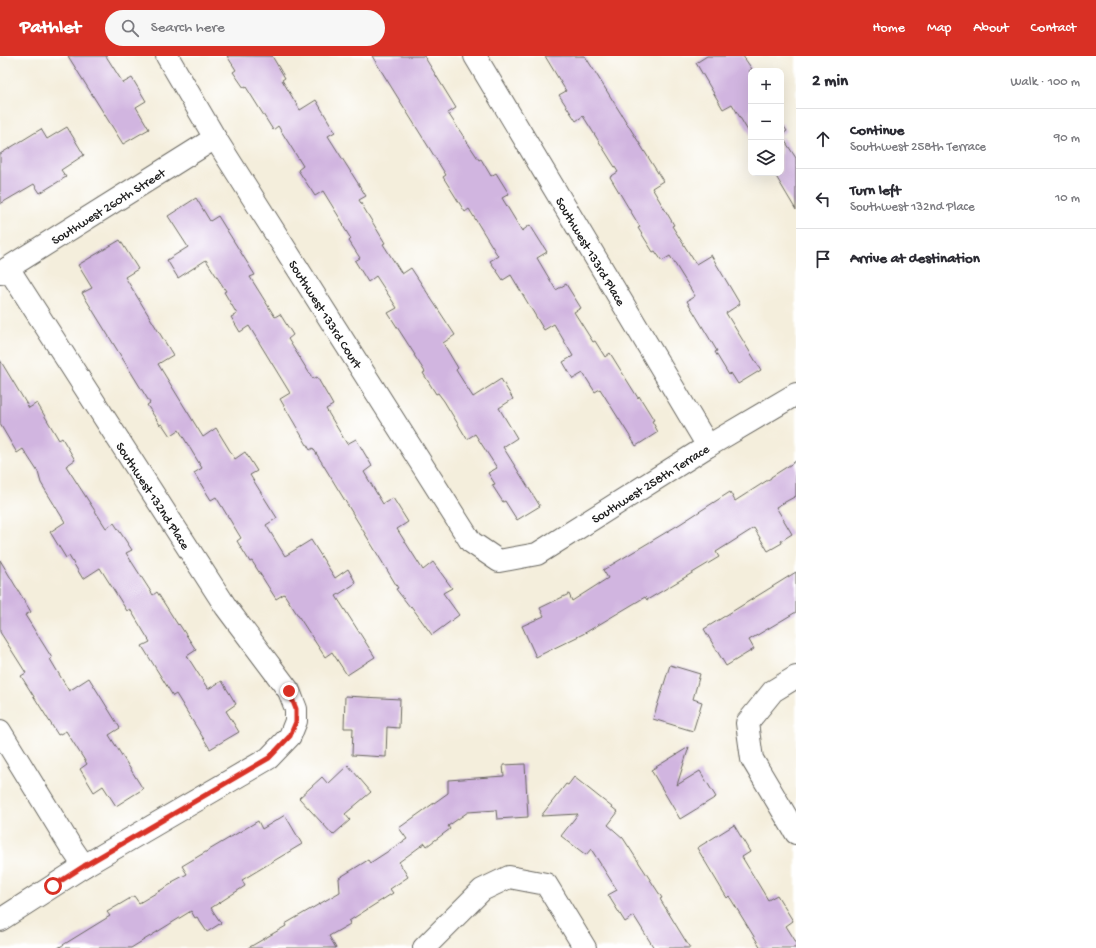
<!DOCTYPE html>
<html lang="en">
<head>
<meta charset="utf-8">
<style>
	body { margin:0; font-family:"Gochi Hand",sans-serif; background:#f7f7f7; color:#2b2b33 }
	.controls { position:absolute; right:12px; top:12px; display:grid; overflow:hidden; border-radius:8px; box-shadow:0 4px 16px #0002 }
	.controls button { width:36px; height:36px; display:grid; place-items:center; padding:0; border:0; border-bottom:1px solid #e1e1e2; background:#fff; color:#2b2b33; font:20px sans-serif }
	.stop { position:absolute; width:12px; height:12px; margin:-9px; border:3px solid #d93025; border-radius:50%; background:#fff }
	.stop.end { background:#d93025; border-color:#fff; box-shadow:0 1px 4px #0008 }
	.list { margin:0; padding:0; list-style:none }
	h2 { display:flex; justify-content:space-between; align-items:center; height:52px; margin:0; padding:0 16px; font-size:17px }
	h2 small { font-size:13px; font-weight:400; color:#7c7c81 }
	.list li { display:grid; grid-template-columns:26px 1fr auto; gap:12px; align-items:center; box-sizing:border-box; height:60px; padding:0 16px; border-top:1px solid #e1e1e2 }
	.list b { display:block; font-size:15px; white-space:nowrap }
	.list p { margin:0; font-size:13px; white-space:nowrap; color:#7c7c81 }
	.list em { font-size:13px; font-style:normal; color:#7c7c81 }
	.icon { flex:none; width:22px; height:22px; fill:none; stroke:currentColor; stroke-width:2; stroke-linecap:round; stroke-linejoin:round }
	.map { position:relative; flex:none; width:796px; height:892px; overflow:hidden }
	header { display:flex; align-items:center; gap:24px; box-sizing:border-box; height:56px; padding:0 20px; background:#d93025; color:#fff }
	header strong { font-size:19px }
	nav { display:flex; gap:22px; margin-inline-start:auto; font-size:14px }
	.search { width:280px; height:36px; background:#f7f7f7; display:flex; align-items:center; gap:10px; box-sizing:border-box; padding:0 14px; border-radius:22px; color:#7c7c81; font-size:15px }
	main { display:flex }
	aside { flex:1; background:#fff }
	.map>svg:first-child { display:block }
	.building { fill:#d1b5e0 }
	.lines { fill:none; stroke-linecap:round; stroke-linejoin:round }
	.minor-casing { stroke:#68665f; stroke-width:24 }
	.minor { stroke:#fff; stroke-width:22 }
	.route { stroke:#d93025; stroke-width:5 }
	.labels { text-anchor:middle; stroke-width:3; stroke-linejoin:round; paint-order:stroke }
	.street-label { font-size:13px; fill:#1c1c1c; stroke:#fff }
</style>
</head>
<body>
<header>
<strong>Pathlet</strong>
<div class="search"><svg class="icon" aria-label="search" viewBox="0 0 24 24"><circle cx="10" cy="10" r="6"/><path d="M15 15l6 6"/></svg>Search here</div>
<nav><a>Home</a><a>Map</a><a>About</a><a>Contact</a></nav>
</header>
<main>
<div class="map">
<svg width="796" height="892" viewBox="0 0 796 892">
	<rect width="100%" height="100%" fill="#fff"/>
	<filter id="ink" filterUnits="userSpaceOnUse"><feTurbulence type="fractalNoise" baseFrequency=".025" numOctaves="2"/><feDisplacementMap in="SourceGraphic" scale="8" xChannelSelector="R" yChannelSelector="G"/><feConvolveMatrix kernelMatrix="1 2 1 2 8 2 1 2 1" color-interpolation-filters="sRGB"/></filter>
	<filter id="wash" filterUnits="userSpaceOnUse"><feTurbulence type="fractalNoise" baseFrequency=".012" numOctaves="4" result="noise"/><feDisplacementMap in="SourceGraphic" scale="16" xChannelSelector="R" yChannelSelector="G"/><feGaussianBlur stdDeviation="0.9" result="paint"/><feColorMatrix in="noise" values="0 0 0 0 0 0 0 0 0 0 0 0 0 0 0 0 0 1.4 0 .05"/><feComposite in="paint" operator="in"/></filter>
	<g filter="url(#wash)">
		<rect width="100%" height="100%" fill="#f4eedc"/>
		<g id="blocks">
			<path class="building" d="M 68,0 L 106,0 L 123,27 L 132,22 L 146,45 L 136,51 L 149,73 L 123,88 Z
				M 227,0 L 272,0 L 285,22 L 282,24 L 300,54 L 316,44 L 335,76 L 328,80 L 366,140 L 359,144 L 385,187 L 383,188 L 402,218 L 411,212 L 455,279 L 443,287 L 458,312 L 456,314 L 473,341 L 501,323 L 513,343 L 499,352 L 517,382 L 503,391 L 540,450 L 517,464 L 505,445 L 503,446 L 492,429 L 495,428 L 488,417 L 497,412 L 475,378 L 467,383 L 444,345 L 438,337 L 436,338 L 423,317 L 425,316 L 414,299 L 415,299 L 388,257 L 397,252 L 376,220 L 368,226 L 355,205 L 360,202 L 349,185 L 351,183 L 343,170 L 344,169 L 323,135 L 315,140 L 298,114 L 303,110 L 278,70 L 273,74 L 246,31 L 244,32 L 233,16 L 236,14 Z
				M 372,0 L 424,0 L 456,52 L 448,57 L 479,104 L 481,103 L 491,120 L 496,117 L 509,138 L 502,142 L 522,175 L 530,169 L 547,196 L 537,202 L 556,234 L 566,228 L 581,252 L 574,256 L 593,286 L 595,285 L 605,301 L 610,297 L 638,342 L 639,340 L 654,364 L 652,365 L 658,376 L 636,390 L 600,333 L 595,336 L 583,317 L 573,323 L 563,306 L 573,300 L 554,268 L 544,274 L 511,219 L 503,224 L 490,205 L 498,200 L 469,153 L 465,156 L 443,121 L 446,119 Z
				M 545,0 L 585,0 L 663,125 L 652,132 L 674,169 L 672,170 L 696,208 L 711,199 L 740,248 L 726,257 L 761,314 L 738,328 L 731,317 L 729,319 L 715,296 L 717,295 L 687,245 L 695,240 L 670,200 L 662,205 L 655,195 L 653,196 L 638,172 L 640,171 L 610,121 L 618,116 L 583,60 L 576,65 L 559,39 L 566,35 Z
				M 707,0 L 743,0 L 752,13 L 749,15 L 751,17 L 751,80 L 732,48 L 723,53 L 696,7 Z
				M 781,66 L 787,75 L 781,79 L 796,102 L 796,154 L 774,117 L 781,117 Z
				M 67,71 L 84,99 L 61,114 L 66,121 L 40,137 L 34,128 L 0,148 L 0,98 L 41,73 L 47,83 Z
				M 196,142 L 210,165 L 218,160 L 255,219 L 250,221 L 275,261 L 280,258 L 293,279 L 288,283 L 313,323 L 317,321 L 333,349 L 326,353 L 347,388 L 356,383 L 372,410 L 364,416 L 383,448 L 393,442 L 408,466 L 397,473 L 423,514 L 433,506 L 452,532 L 443,537 L 459,559 L 432,579 L 411,550 L 410,551 L 396,533 L 398,532 L 313,392 L 310,394 L 280,343 L 290,337 L 249,270 L 240,276 L 231,261 L 237,258 L 224,236 L 226,235 L 206,204 L 178,222 L 167,204 L 188,191 L 168,160 Z
				M 120,184 L 138,213 L 125,221 L 173,299 L 158,308 L 203,381 L 216,372 L 235,403 L 245,396 L 257,415 L 250,419 L 277,462 L 266,469 L 285,500 L 311,484 L 335,522 L 348,513 L 356,527 L 336,540 L 375,601 L 347,619 L 332,596 L 325,601 L 284,538 L 276,543 L 252,505 L 250,506 L 237,485 L 241,482 L 216,441 L 211,444 L 194,417 L 202,412 L 179,374 L 170,380 L 162,368 L 160,369 L 147,349 L 150,347 L 82,237 L 92,232 L 78,209 Z
				M 0,304 L 29,352 L 37,347 L 59,384 L 62,382 L 75,404 L 66,410 L 106,472 L 114,467 L 132,494 L 126,497 L 153,539 L 157,536 L 178,569 L 179,568 L 196,594 L 187,600 L 208,633 L 222,625 L 236,648 L 226,655 L 239,676 L 210,693 L 176,638 L 173,640 L 142,590 L 150,586 L 130,553 L 127,555 L 100,512 L 83,523 L 69,500 L 66,502 L 50,476 L 65,466 L 41,427 L 38,416 L 23,393 L 17,397 L 0,368 Z
				M 796,405 L 796,440 L 776,451 L 792,478 L 781,485 L 782,487 L 768,495 L 754,472 L 716,496 L 719,501 L 647,544 L 645,541 L 583,578 L 536,601 L 522,570 L 544,560 L 540,552 L 569,538 L 572,545 L 608,522 L 603,514 L 680,468 L 730,436 L 735,445 L 771,422 L 771,421 Z
				M 0,504 L 31,556 L 25,559 L 52,602 L 50,603 L 69,635 L 89,622 L 120,672 L 109,679 L 143,733 L 116,750 L 103,730 L 94,736 L 80,713 L 87,708 L 66,675 L 58,679 L 21,620 L 26,617 L 0,576 Z
				M 796,516 L 796,556 L 749,584 L 754,593 L 726,610 L 704,573 Z
				M 670,609 L 700,618 L 693,643 L 702,646 L 693,675 L 653,663 Z
				M 345,640 L 400,643 L 399,672 L 387,671 L 386,701 L 352,699 L 353,672 L 344,672 Z
				M 689,691 L 677,729 L 700,715 L 716,741 L 680,763 L 651,714 Z
				M 525,708 L 528,761 L 497,763 L 496,754 L 468,756 L 448,770 L 450,773 L 427,790 L 425,787 L 399,806 L 408,821 L 390,833 L 393,837 L 349,865 L 350,868 L 329,880 L 336,892 L 248,892 L 286,870 L 285,868 L 340,836 L 339,822 L 368,804 L 370,807 L 407,783 L 399,772 L 448,737 L 448,724 L 504,720 L 503,709 Z
				M 348,709 L 371,736 L 345,758 L 350,764 L 333,779 L 299,742 L 322,721 L 328,728 Z
				M 574,721 L 618,756 L 608,769 L 623,782 L 662,842 L 660,843 L 690,892 L 654,892 L 634,860 L 625,866 L 608,839 L 617,834 L 591,793 L 586,799 L 561,780 L 578,758 L 541,760 L 566,728 L 568,729 Z
				M 285,759 L 302,788 L 242,824 L 245,830 L 211,852 L 221,867 L 207,876 L 197,861 L 195,862 L 191,855 L 131,892 L 58,892 L 110,860 L 107,856 L 134,840 L 139,847 L 173,827 L 172,826 L 187,818 L 182,810 L 258,765 L 262,773 Z
				M 734,769 L 750,796 L 742,801 L 768,844 L 777,839 L 793,865 L 786,870 L 796,886 L 796,892 L 761,892 L 729,840 L 727,842 L 697,792 Z"/>
		</g>
	</g>
	<g filter="url(#ink)">
		<use href="#blocks" fill-opacity="0" stroke="#68665f" stroke-width="1"/>
		<g class="lines">
			<g class="minor-casing">
				<g id="minor">
					<path id="s1" d="M 167,0 L 215,82 L 471,486 L 499,505 L 537,498 L 708,390 L 796,338"/>
					<path id="s2" d="M 475,0 L 708,390"/>
					<path id="s3" d="M 0,217 L 215,82"/>
					<path d="M 796,621 L 773,635 L 747,667 L 752,703 L 796,777"/>
					<path d="M 0,675 L 71,791 L 84,810"/>
					<path d="M 0,864 L 84,810 L 269,702 L 290,680 L 296,665 L 296,653 L 289,635 L 226,551 L 8,212"/>
					<path d="M 424,892 L 482,834 L 509,821 L 546,828 L 585,892"/>
				</g>
			</g>
			<use href="#minor" class="minor"/>
		</g>
	</g>
	<g class="lines" filter="url(#ink)">
		<path class="route" d="M 53,830 L 84,810 L 269,702 L 290,680 L 296,666 L 296,653 L 289,635"/>
	</g>
	<g class="labels">
		<g class="street-label">
			<text dy="5" stroke="none"><textPath href="#s3" startOffset="127">Southwest 260th Street</textPath></text>
			<text dy="5" stroke="none"><textPath href="#s2" startOffset="227">Southwest 133rd Place</textPath></text>
			<text dy="5" stroke="none"><textPath href="#s1" startOffset="303">Southwest 133rd Court</textPath></text>
			<text dy="5" stroke="none"><textPath href="#s1" startOffset="779">Southwest 258th Terrace</textPath></text>
			<text transform="translate(154 439) rotate(57)" y="5">Southwest 132nd Place</text>
		</g>
	</g>
</svg>
<div class="controls">
<button>+</button>
<button>−</button>
<button><svg class="icon" aria-label="layers" viewBox="0 0 24 24"><path d="M12 4l9 5-9 5-9-5zM3 14l9 5 9-5"/></svg></button>
</div>
<div class="stop" style="left:53px;top:830px"></div>
<div class="stop end" style="left:289px;top:635px"></div>
</div>
<aside>
<h2>2 min<small>Walk · 100 m</small></h2>
<ul class="list">
<li><svg class="icon" aria-label="ahead" viewBox="0 0 24 24"><path d="M12 20V5M6 11l6-6 6 6"/></svg><div><b>Continue</b><p>Southwest 258th Terrace</p></div><em>90 m</em></li>
<li><svg class="icon" aria-label="left" viewBox="0 0 24 24"><path d="M17 20v-9H6M10 6l-5 5 5 5"/></svg><div><b>Turn left</b><p>Southwest 132nd Place</p></div><em>10 m</em></li>
<li><svg class="icon" aria-label="arrive" viewBox="0 0 24 24"><path d="M6 21V4h12l-3 4 3 4H6"/></svg><div><b>Arrive at destination</b></div></li>
</ul>
</aside>
</main>
</body>
</html>
